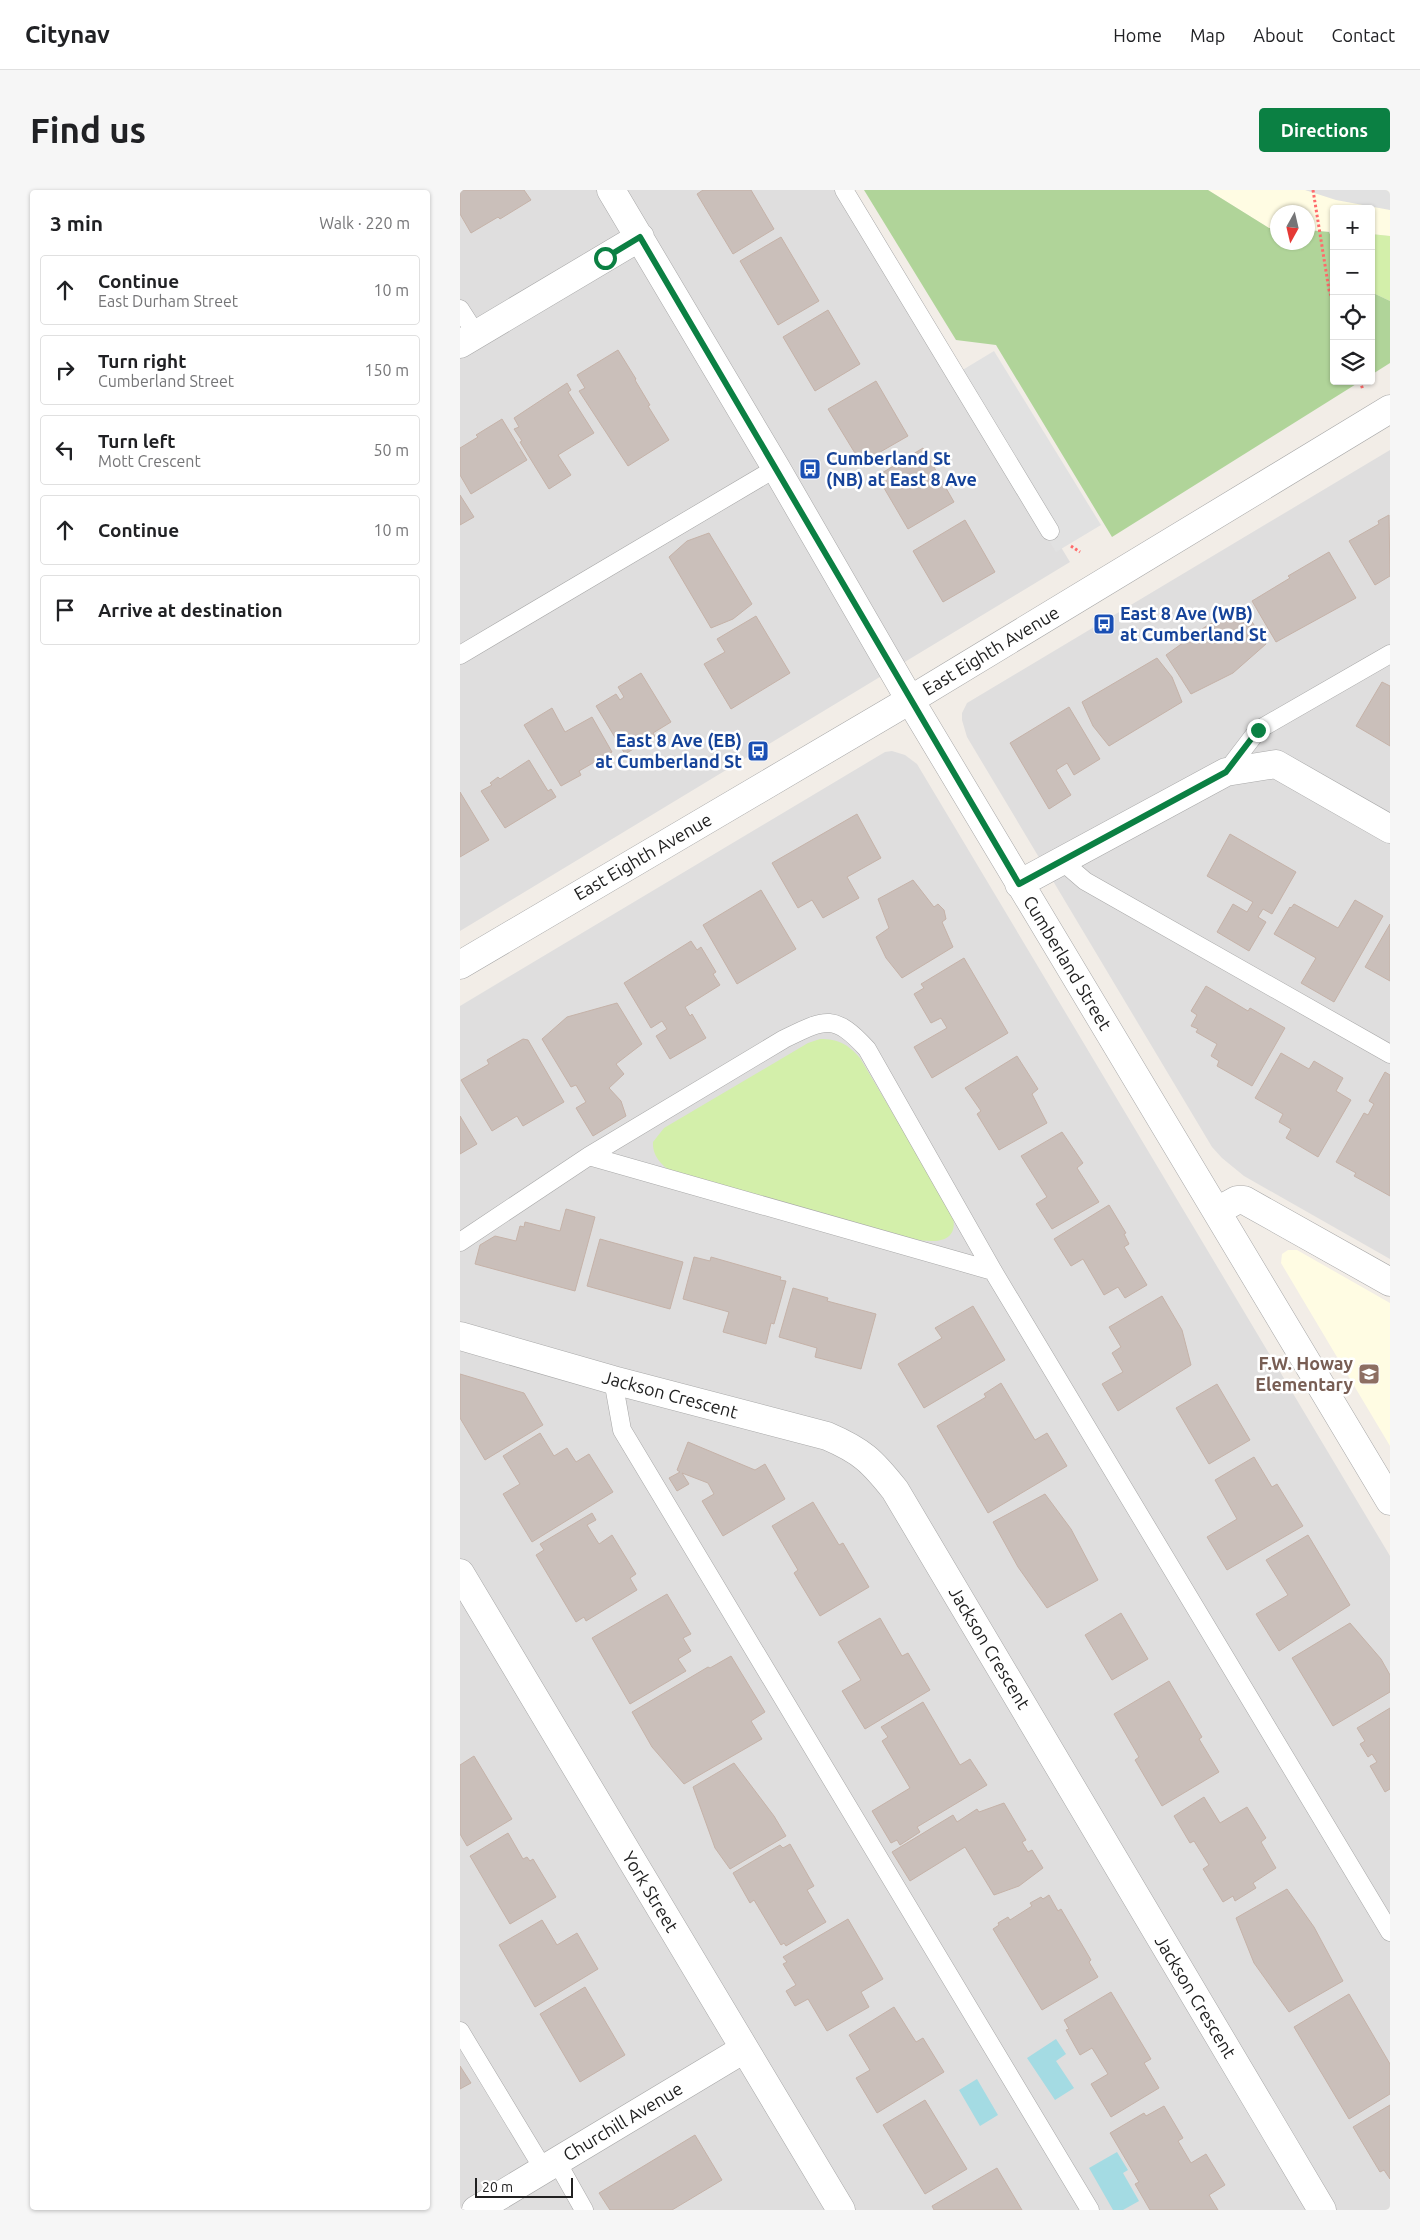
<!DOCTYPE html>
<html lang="en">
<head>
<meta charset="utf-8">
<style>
	body { margin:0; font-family:Ubuntu,sans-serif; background:#f6f6f6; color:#202124 }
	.controls { position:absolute; right:15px; top:15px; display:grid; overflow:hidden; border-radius:5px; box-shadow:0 1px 4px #0004 }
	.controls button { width:45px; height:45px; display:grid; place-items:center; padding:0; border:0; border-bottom:1px solid #e0e0e0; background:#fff; color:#202124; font:25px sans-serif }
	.compass { position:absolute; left:810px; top:15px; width:45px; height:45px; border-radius:50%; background:#fff; box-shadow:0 1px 4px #0004; rotate:188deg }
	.scale { position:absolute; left:15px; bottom:12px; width:98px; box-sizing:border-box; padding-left:5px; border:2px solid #212121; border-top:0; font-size:14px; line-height:18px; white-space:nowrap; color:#212121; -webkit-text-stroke:4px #fff; paint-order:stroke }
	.stop { position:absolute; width:15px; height:15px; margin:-11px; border:4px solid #0b8043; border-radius:50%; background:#fff }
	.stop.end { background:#0b8043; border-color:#fff; box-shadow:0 1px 5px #0008 }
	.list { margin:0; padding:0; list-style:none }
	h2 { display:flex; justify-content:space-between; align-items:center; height:65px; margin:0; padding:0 20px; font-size:21px }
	h2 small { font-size:16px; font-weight:400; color:#757577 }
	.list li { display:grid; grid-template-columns:32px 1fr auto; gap:15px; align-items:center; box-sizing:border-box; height:70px; margin:0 10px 10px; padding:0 10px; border:1px solid #e0e0e0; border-radius:5px }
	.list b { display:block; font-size:19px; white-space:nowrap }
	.list p { margin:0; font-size:16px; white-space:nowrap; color:#757577 }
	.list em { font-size:16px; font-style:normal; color:#757577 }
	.icon { flex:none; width:28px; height:28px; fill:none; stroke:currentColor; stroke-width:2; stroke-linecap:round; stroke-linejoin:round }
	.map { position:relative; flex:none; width:930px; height:2020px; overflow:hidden; border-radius:5px }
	header { display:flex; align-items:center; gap:30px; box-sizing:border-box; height:70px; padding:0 25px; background:#fff; border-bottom:1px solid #e0e0e0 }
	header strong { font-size:24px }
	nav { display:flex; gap:28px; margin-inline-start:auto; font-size:18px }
	.intro { display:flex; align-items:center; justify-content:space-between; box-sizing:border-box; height:120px; padding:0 30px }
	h1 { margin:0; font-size:35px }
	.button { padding:12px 22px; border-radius:5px; background:#0b8043; color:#fff; font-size:18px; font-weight:700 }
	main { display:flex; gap:30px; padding:0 30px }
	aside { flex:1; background:#fff; border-radius:5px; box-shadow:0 1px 4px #0004 }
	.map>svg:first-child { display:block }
	.residential { fill:#dfdede }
	.education { fill:#fffce3 }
	.grass { fill:#d3efaa }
	.forest { fill:#b0d499 }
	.parking { fill:#e1e1e1 }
	.water { fill:#a4dbe3 }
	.building { fill:#cabfba; stroke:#c5b2a8 }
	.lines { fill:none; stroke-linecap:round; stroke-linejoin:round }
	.service-casing { stroke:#a8a8a8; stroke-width:19 }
	.minor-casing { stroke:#a8a8a8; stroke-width:29 }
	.tertiary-casing { stroke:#a8a8a8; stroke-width:29 }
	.path { stroke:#ff6b6b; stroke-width:3; stroke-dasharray:2.5 2.5; stroke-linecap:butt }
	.service { stroke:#fff; stroke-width:18 }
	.minor { stroke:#fff; stroke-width:28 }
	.tertiary { stroke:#fff; stroke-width:28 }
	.route { stroke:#0b8043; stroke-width:6 }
	.labels { text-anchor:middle; stroke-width:5; stroke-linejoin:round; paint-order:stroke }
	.transit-label { font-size:18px; font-weight:bold; fill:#164399; stroke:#fff; text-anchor:start }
	.street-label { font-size:18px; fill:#212121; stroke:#fff }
	.education-label { font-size:18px; font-weight:bold; fill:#785e54; stroke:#fff; text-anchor:end }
</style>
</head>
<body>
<header>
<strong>Citynav</strong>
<nav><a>Home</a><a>Map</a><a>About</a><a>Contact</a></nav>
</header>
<div class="intro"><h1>Find us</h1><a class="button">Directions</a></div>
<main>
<aside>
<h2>3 min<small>Walk · 220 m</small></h2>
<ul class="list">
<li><svg class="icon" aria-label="ahead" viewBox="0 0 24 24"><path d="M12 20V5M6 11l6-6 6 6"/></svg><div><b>Continue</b><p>East Durham Street</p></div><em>10 m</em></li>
<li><svg class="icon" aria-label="right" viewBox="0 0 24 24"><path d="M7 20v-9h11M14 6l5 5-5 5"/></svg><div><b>Turn right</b><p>Cumberland Street</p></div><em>150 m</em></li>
<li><svg class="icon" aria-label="left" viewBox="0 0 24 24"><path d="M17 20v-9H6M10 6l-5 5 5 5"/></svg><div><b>Turn left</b><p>Mott Crescent</p></div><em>50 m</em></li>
<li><svg class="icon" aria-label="ahead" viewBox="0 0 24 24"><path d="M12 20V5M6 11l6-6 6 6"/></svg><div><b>Continue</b></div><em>10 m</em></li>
<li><svg class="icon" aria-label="arrive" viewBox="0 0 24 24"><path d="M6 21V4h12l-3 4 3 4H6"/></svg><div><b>Arrive at destination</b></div></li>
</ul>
</aside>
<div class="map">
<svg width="930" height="2020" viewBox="0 0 930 2020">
	<rect width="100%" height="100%" fill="#f2ede7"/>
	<path class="residential" d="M 0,0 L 384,0 L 610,372 L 0,741 Z
		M 930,260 L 930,1069 L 784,986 L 762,968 L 752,957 L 507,547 L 502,530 L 502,523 L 507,513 Z
		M 432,561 L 445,565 L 457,574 L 930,1366 L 930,2020 L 0,2020 L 0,816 L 425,562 Z"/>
	<path class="education" d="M 748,0 L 930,0 L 930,46 L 911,44 L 911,19 L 874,19 L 874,42 L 848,40 L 848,22 L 818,22 L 817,38 L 809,38 Z
		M 828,1060 L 837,1060 L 930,1113 L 930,1256 L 821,1073 L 822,1064 Z"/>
	<path class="grass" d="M 911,44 L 930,46 L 930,111 L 911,102 Z
		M 360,849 C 378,849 388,854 400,868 L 492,1023 C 501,1054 474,1053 453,1049 L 215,983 C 203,978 192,966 193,952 L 204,938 L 348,853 Z"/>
	<path class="forest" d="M 404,0 L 748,0 L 809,38 L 817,38 L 818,52 L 848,52 L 848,40 L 869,42 L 874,54 L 874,191 L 901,191 L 652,347 L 536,155 L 496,150 Z
		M 911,102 L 930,111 L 930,173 L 911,185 Z"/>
	<path class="parking" d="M 845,0 L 930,0 L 930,20 L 876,10 Z
		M 534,161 L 641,335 L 596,362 L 491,187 Z"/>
	<path class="water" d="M 596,1849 L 606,1864 L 596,1871 L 614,1898 L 595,1910 L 567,1868 Z
		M 517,1889 L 538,1925 L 520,1936 L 499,1900 Z
		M 657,1962 L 668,1980 L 663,1983 L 679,2011 L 663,2020 L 653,2020 L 629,1978 Z"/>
	<path class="building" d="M 0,0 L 64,0 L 71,10 L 40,29 L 38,27 L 11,43 L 0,24 Z
		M 243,0 L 291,0 L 314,39 L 273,64 L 237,4 Z
		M 321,47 L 359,111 L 318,135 L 280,71 Z
		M 368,120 L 400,174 L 355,201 L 323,147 Z
		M 158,160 L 176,189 L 175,190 L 190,215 L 188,216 L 209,250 L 168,276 L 119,201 L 125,198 L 117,185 Z
		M 416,191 L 448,246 L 401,273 L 368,219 Z
		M 107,193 L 111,200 L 108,202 L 134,243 L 98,265 L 111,285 L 89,299 L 60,252 L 62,251 L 54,239 L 59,237 L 54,228 Z
		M 42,229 L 67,270 L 11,304 L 0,285 L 0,258 L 18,247 L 16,245 Z
		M 463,258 L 494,312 L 448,339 L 417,286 Z
		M 0,305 L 14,327 L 0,335 Z
		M 929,325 L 930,386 L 915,395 L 889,351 L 919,334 L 918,331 Z
		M 505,330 L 535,382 L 483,412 L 453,361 Z
		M 249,343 L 292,414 L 273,429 L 251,438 L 209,367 L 227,351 Z
		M 869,362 L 896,408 L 816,452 L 792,411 L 830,388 L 828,386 Z
		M 782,416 L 806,454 L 773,483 L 731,504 L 706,465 L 745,437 Z
		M 296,426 L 330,483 L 271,519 L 244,474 L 265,462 L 257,449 Z
		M 697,468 L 712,487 L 722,512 L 649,556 L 633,536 L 622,512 Z
		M 181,483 L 211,532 L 193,543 L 195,546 L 165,564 L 136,516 L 156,504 L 160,510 L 164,507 L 158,497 Z
		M 922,492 L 930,496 L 930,556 L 896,536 Z
		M 609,517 L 640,569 L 614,585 L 607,573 L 596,580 L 611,605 L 589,619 L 550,553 Z
		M 92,518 L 105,542 L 132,527 L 152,562 L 119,581 L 121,585 L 101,596 L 64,535 Z
		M 69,570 L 88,601 L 91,599 L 96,607 L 45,638 L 21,601 L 32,595 L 30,593 L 38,587 L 40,589 Z
		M 0,602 L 29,650 L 0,667 Z
		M 397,624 L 421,668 L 387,687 L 399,708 L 363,728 L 352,710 L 338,718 L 312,673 Z
		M 770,644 L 836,682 L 812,724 L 803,719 L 798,727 L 806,732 L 789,761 L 757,742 L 773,714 L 787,722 L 793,712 L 747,686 Z
		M 453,690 L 474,717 L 478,714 L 484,720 L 486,729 L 482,732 L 493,757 L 442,788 L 426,768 L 416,747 L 429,738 L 418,709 Z
		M 301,700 L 336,759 L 277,794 L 243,735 Z
		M 895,710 L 923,726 L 874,812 L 841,793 L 856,768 L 814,744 L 830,717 L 831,718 L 834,714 L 878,738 Z
		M 930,734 L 930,791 L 905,777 Z
		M 231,751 L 237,760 L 241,757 L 256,782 L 253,784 L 260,795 L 225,817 L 230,826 L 232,824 L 246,848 L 210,869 L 196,846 L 207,839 L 202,831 L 191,838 L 164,793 Z
		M 504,768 L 548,843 L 472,888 L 454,857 L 487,838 L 481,828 L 471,833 L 454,804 L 464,798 L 461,794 Z
		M 746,796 L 788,821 L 790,818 L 825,838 L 792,896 L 757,876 L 759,871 L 751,866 L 757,854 L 736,842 L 738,839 L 731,836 L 737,825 L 731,821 Z
		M 157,813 L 182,854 L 156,874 L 164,884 L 149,898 L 161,911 L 166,926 L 133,946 L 116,918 L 126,912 L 116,895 L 111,897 L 82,849 L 107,827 Z
		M 63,849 L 68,850 L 104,912 L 63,936 L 57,926 L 32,941 L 1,890 L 29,874 L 27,870 Z
		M 821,863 L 849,879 L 854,871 L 883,888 L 876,901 L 891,910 L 858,967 L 826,948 L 831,939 L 819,932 L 823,924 L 795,908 Z
		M 557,866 L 578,899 L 572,904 L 587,933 L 539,960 L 517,924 L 521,921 L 505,898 Z
		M 925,882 L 930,885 L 930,1006 L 894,986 L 896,983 L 876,972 L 904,923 L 908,925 L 914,914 L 909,911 Z
		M 0,926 L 17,954 L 0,964 Z
		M 602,942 L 623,973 L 617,978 L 639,1012 L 592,1039 L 576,1014 L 587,1007 L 561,966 Z
		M 649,1015 L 666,1043 L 664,1044 L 669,1054 L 664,1057 L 687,1095 L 665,1108 L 658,1097 L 644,1105 L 623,1069 L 611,1076 L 594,1049 Z
		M 106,1019 L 135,1027 L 115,1101 L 15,1074 L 20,1055 L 35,1046 L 56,1051 L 60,1036 L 64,1037 L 65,1032 L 100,1041 Z
		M 140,1049 L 223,1072 L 210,1119 L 127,1096 Z
		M 234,1067 L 250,1071 L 251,1067 L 321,1087 L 320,1090 L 326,1091 L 314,1134 L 311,1133 L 306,1154 L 263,1142 L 269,1122 L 223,1109 Z
		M 333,1098 L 368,1108 L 367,1111 L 416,1124 L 401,1179 L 355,1167 L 357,1158 L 319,1147 Z
		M 702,1106 L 722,1140 L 731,1175 L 658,1221 L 642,1194 L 663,1182 L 652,1163 L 661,1157 L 649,1137 Z
		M 513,1116 L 545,1170 L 464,1218 L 438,1174 L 482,1148 L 475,1138 Z
		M 0,1184 L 64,1203 L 83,1235 L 25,1270 L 0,1228 Z
		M 541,1193 L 575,1250 L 587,1243 L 607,1276 L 528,1323 L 477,1236 L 526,1207 L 524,1204 Z
		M 757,1194 L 790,1250 L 749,1274 L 716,1218 Z
		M 80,1243 L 94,1266 L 107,1258 L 116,1272 L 129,1264 L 153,1302 L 72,1352 L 43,1304 L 60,1294 L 43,1266 Z
		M 228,1252 L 295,1280 L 305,1274 L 325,1309 L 263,1346 L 242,1311 L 254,1304 L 248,1293 L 222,1283 L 229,1294 L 217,1301 L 209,1288 L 220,1282 L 217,1280 Z
		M 794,1267 L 812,1297 L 817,1294 L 843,1336 L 767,1380 L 747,1347 L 777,1329 L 755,1290 Z
		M 585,1304 L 611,1339 L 638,1390 L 587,1418 L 558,1377 L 533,1332 Z
		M 353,1312 L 379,1355 L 383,1353 L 409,1397 L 360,1426 L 334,1383 L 338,1380 L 312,1336 Z
		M 132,1323 L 136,1330 L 127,1335 L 139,1354 L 152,1345 L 176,1384 L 170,1388 L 177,1400 L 126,1431 L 124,1427 L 116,1432 L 76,1365 L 84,1360 L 80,1354 Z
		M 848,1345 L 890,1415 L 819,1461 L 796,1424 L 828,1405 L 806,1370 Z
		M 207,1404 L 231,1444 L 223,1448 L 231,1461 L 218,1469 L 226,1481 L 170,1514 L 132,1448 Z
		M 661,1423 L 688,1469 L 652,1490 L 625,1445 Z
		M 420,1428 L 442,1466 L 448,1463 L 470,1500 L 405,1539 L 382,1501 L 401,1490 L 378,1452 Z
		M 890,1433 L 921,1469 L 930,1485 L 930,1502 L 873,1536 L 832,1468 Z
		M 271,1466 L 305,1522 L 291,1531 L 302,1549 L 224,1594 L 192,1557 L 172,1522 L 248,1477 L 250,1478 Z
		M 709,1491 L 742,1547 L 739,1549 L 759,1582 L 702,1616 L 675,1570 L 679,1567 L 654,1524 Z
		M 463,1512 L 500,1575 L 510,1569 L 527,1595 L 457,1637 L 460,1642 L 440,1655 L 437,1650 L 431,1653 L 412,1621 L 450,1598 L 422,1551 L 428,1547 L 421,1537 Z
		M 930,1518 L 930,1599 L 925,1602 L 910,1576 L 917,1572 L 912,1564 L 908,1567 L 900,1554 L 905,1551 L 897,1538 Z
		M 14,1566 L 52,1629 L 7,1656 L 0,1644 L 0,1575 Z
		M 274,1573 L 314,1626 L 326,1646 L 270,1679 L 255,1658 L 233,1597 Z
		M 744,1607 L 760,1633 L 787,1617 L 806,1648 L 801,1652 L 816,1678 L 793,1693 L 796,1698 L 775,1711 L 773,1706 L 763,1712 L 743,1679 L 749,1675 L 734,1651 L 730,1653 L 714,1626 Z
		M 544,1613 L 566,1650 L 562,1652 L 568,1662 L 572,1660 L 583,1678 L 559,1696 L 534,1705 L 505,1657 L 450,1691 L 432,1662 L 493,1625 L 497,1632 L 517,1619 L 519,1622 Z
		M 48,1643 L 63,1669 L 67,1667 L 70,1671 L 73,1669 L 96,1707 L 50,1734 L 10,1666 Z
		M 330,1654 L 354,1696 L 347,1700 L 366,1732 L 326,1756 L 324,1753 L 321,1755 L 294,1710 L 290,1713 L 273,1683 L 320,1655 L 323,1658 Z
		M 827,1699 L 854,1737 L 883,1791 L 829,1822 L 794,1773 L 776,1728 Z
		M 589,1705 L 598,1721 L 601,1719 L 631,1770 L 629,1772 L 638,1787 L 582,1820 L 533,1739 L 539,1735 L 538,1733 L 548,1727 L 550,1730 L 572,1716 L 570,1713 L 581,1707 L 583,1709 Z
		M 388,1729 L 423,1789 L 401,1802 L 409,1817 L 367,1841 L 348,1809 L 335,1816 L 326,1801 L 336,1795 L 323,1774 L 327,1772 L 323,1767 Z
		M 82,1730 L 97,1755 L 117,1743 L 138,1779 L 75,1817 L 39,1755 Z
		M 125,1797 L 165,1865 L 120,1892 L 80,1824 Z
		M 651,1802 L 691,1869 L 684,1873 L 699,1898 L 651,1927 L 631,1894 L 648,1884 L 632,1858 L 620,1865 L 606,1840 L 609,1839 L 604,1830 Z
		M 889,1804 L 930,1874 L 930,1904 L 889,1929 L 834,1837 Z
		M 434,1817 L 456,1852 L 463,1848 L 484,1882 L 417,1923 L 396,1888 L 410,1880 L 389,1845 Z
		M 0,1876 L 11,1893 L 0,1899 Z
		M 465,1910 L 507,1979 L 465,2004 L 423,1935 Z
		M 930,1915 L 930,1989 L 924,1980 L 920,1982 L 893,1937 Z
		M 704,1916 L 723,1948 L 718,1951 L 731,1973 L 746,1964 L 765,1995 L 749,2005 L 758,2020 L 690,2020 L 675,1994 L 679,1992 L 650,1943 L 684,1923 L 686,1926 Z
		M 235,1945 L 262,1990 L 212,2020 L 150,2020 L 139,2003 Z
		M 537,1978 L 562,2020 L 474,2020 L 472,2016 Z"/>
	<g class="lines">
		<g class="service-casing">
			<path id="service" d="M 384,0 L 590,341
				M 0,119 L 16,144
				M 0,465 L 316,278
				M 766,582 L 798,540 L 930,464
				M 603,672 L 625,691 L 930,864
				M 129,966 L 533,1081
				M 0,1052 L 129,966 L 324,849 C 365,829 374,823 407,859 L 533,1081 L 930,1742
				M 153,1190 L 162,1240 L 630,2020
				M 0,1841 L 84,1980
				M 97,1972 L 124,2020"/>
		</g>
		<g class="minor-casing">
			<path id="minor" d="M 151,0 L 316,278 L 450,510 L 930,1311
				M 0,154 L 180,47
				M 559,694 L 766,582 L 816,574 L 930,639
				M 757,1021 L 777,1010 L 784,1010 L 930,1092
				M 0,1146 L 153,1190 L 367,1246 C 402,1261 412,1271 435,1300 L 862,2020
				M 0,1383 L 381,2020
				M 16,2020 L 284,1859"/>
		</g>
		<g class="tertiary-casing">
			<path id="tertiary" d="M 0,775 L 450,510 L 930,219"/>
		</g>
		<path class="path" d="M 853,0 L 869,100 L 874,114
			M 900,191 L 903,200
			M 611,356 L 620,362"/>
		<use href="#service" class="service"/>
		<use href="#minor" class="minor"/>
		<use href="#tertiary" class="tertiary"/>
	</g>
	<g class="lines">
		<path class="route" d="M 145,68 L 180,47 L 559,694 L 766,582 L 798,540"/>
	</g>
	<defs>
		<g id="bus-square" transform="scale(1.125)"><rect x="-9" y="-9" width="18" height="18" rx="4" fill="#1a4fb4" stroke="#fff"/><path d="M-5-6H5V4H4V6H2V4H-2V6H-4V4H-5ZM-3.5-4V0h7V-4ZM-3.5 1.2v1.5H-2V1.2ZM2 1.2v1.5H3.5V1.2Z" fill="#fff"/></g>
		<g id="school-square" transform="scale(1.125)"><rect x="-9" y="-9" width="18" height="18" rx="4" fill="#8d6e63" stroke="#fff"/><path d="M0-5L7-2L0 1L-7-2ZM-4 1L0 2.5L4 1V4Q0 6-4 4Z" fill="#fff"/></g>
	</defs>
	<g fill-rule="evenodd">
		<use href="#bus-square" x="350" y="279"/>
		<use href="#bus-square" x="644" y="434"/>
		<use href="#bus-square" x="298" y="561"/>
		<use href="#school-square" x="909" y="1184"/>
	</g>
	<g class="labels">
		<g class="transit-label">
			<text x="366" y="275">Cumberland St<tspan x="366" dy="21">(NB) at East 8 Ave</tspan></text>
			<text x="660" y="430">East 8 Ave (WB)<tspan x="660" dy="21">at Cumberland St</tspan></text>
			<text x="282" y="557" text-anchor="end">East 8 Ave (EB)<tspan x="282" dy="21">at Cumberland St</tspan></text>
		</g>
		<g class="street-label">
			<text transform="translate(531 461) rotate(-31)" y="6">East Eighth Avenue</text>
			<text transform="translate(183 667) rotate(-30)" y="6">East Eighth Avenue</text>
			<text transform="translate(607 773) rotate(59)" y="6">Cumberland Street</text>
			<text transform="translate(210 1205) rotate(15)" y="6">Jackson Crescent</text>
			<text transform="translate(529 1458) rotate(59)" y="6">Jackson Crescent</text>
			<text transform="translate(190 1702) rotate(59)" y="6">York Street</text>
			<text transform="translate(735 1807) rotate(59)" y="6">Jackson Crescent</text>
			<text transform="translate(163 1932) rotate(-31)" y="6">Churchill Avenue</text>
		</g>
		<g class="education-label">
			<text x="893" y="1180">F.W. Howay<tspan x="893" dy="21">Elementary</tspan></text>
		</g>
	</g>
</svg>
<div class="controls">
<button>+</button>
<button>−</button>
<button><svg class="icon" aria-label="locate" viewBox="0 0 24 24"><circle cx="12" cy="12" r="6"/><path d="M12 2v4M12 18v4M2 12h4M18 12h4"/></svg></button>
<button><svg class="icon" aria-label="layers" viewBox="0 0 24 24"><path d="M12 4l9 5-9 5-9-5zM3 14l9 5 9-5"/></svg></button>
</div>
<svg class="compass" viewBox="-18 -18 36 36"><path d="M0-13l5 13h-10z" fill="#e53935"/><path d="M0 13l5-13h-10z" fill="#757577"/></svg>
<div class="scale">20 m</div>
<div class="stop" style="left:145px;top:68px"></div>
<div class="stop end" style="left:798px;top:540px"></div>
</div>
</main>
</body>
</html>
